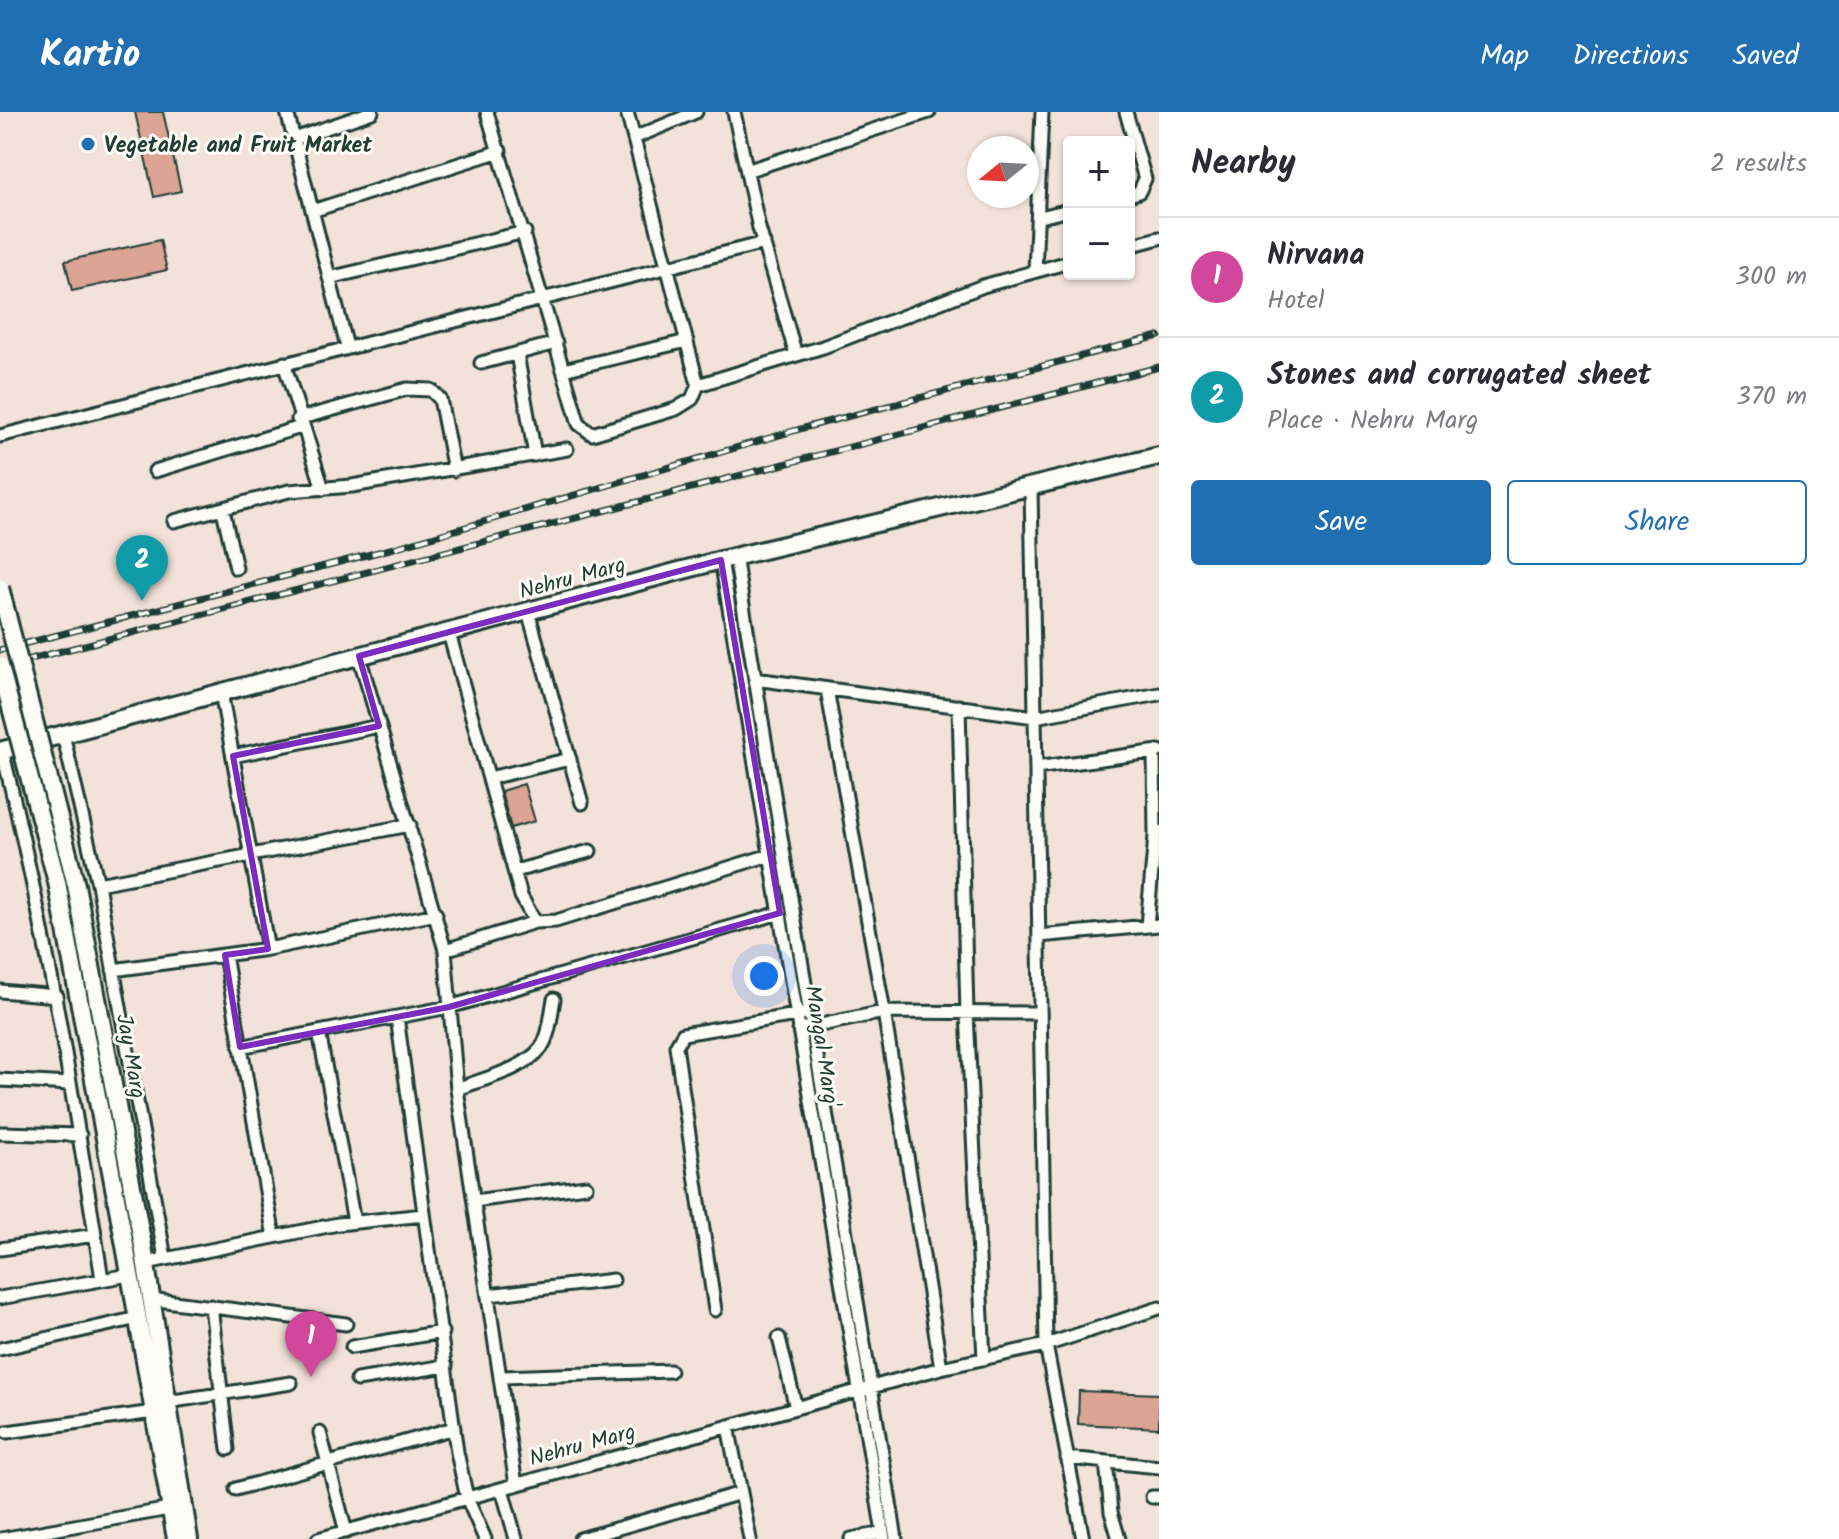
<!DOCTYPE html>
<html lang="en">
<head>
<meta charset="utf-8">
<style>
	body { margin:0; font-family:Kalam,sans-serif; background:#f7f7f7; color:#2b2b33 }
	.controls { position:absolute; right:24px; top:24px; display:grid; overflow:hidden; border-radius:8px; box-shadow:0 2px 6px #0004 }
	.controls button { width:72px; height:72px; display:grid; place-items:center; padding:0; border:0; border-bottom:2px solid #e1e1e2; background:#fff; color:#2b2b33; font:40px sans-serif }
	.compass { position:absolute; left:967px; top:24px; width:72px; height:72px; border-radius:50%; background:#fff; box-shadow:0 2px 6px #0004; rotate:252deg }
	.you { position:absolute; left:764px; top:864px; width:28px; height:28px; margin:-20px; border:6px solid #fff; border-radius:50%; background:#1a73e8; box-shadow:0 0 0 12px #1a73e833 }
	.badge { display:grid; place-items:center; width:52px; height:52px; border-radius:50%; background:#1f6fb2; color:#fff; font-size:26px; font-weight:700 }
	.pin { position:absolute; translate:-50% -66px; filter:drop-shadow(0 2px 4px #0008) }
	.pin::after { content:''; position:absolute; top:42px; width:28px; height:24px; background:inherit; clip-path:polygon(0 0,100% 0,50% 100%) }
	.list { margin:0; padding:0; list-style:none }
	h2 { display:flex; justify-content:space-between; align-items:center; height:104px; margin:0; padding:0 32px; font-size:34px }
	h2 small { font-size:26px; font-weight:400; color:#7c7c81 }
	.list li { display:grid; grid-template-columns:52px 1fr auto; gap:24px; align-items:center; box-sizing:border-box; height:120px; padding:0 32px; border-top:2px solid #e1e1e2 }
	.list b { display:block; font-size:30px; white-space:nowrap }
	.list p { margin:0; font-size:26px; white-space:nowrap; color:#7c7c81 }
	.list em { font-size:26px; font-style:normal; color:#7c7c81 }
	.actions { display:flex; gap:16px; padding:24px 32px }
	.actions a { flex:1; padding:18px 0; border:2px solid #1f6fb2; border-radius:8px; text-align:center; font-size:28px; color:#1f6fb2 }
	.actions .main { background:#1f6fb2; color:#fff }
	.map { position:relative; flex:none; width:1159px; height:1427px; overflow:hidden }
	header { display:flex; align-items:center; gap:48px; box-sizing:border-box; height:112px; padding:0 40px; background:#1f6fb2; color:#fff }
	header strong { font-size:38px }
	nav { display:flex; gap:44px; margin-inline-start:auto; font-size:28px }
	main { display:flex }
	aside { flex:1; background:#fff }
	.map>svg:first-child { display:block }
	.building { fill:#dba494; stroke:#1f3d34; stroke-width:2 }
	.lines { fill:none; stroke-linecap:round; stroke-linejoin:round }
	.street-casing { stroke:#1f3d34; stroke-width:17 }
	.secondary-casing { stroke:#1f3d34; stroke-width:22 }
	.street { stroke:#fdfcf7; stroke-width:11 }
	.secondary { stroke:#fdfcf7; stroke-width:16 }
	.rail-casing { stroke:#1f3d34; stroke-width:7 }
	.rail { stroke:#fdfcf7; stroke-width:4; stroke-dasharray:12; stroke-linecap:butt }
	.secondary-bridge-casing { stroke:#1f3d34; stroke-width:22; stroke-linecap:butt }
	.secondary-bridge { stroke:#fdfcf7; stroke-width:16 }
	.marked { fill:none; stroke:#7b2cbf; stroke-width:6; stroke-linejoin:round }
	.poi-dot { fill:#1f6fb2; stroke:#fdfcf7; stroke-width:3 }
	.labels { text-anchor:middle; stroke-width:6; stroke-linejoin:round; paint-order:stroke }
	.poi-label { font-size:22px; font-weight:bold; fill:#1f3d34; stroke:#fdfcf7; text-anchor:start }
	.street-label { font-size:22px; fill:#1f3d34; stroke:#fdfcf7 }
</style>
</head>
<body>
<header>
<strong>Kartio</strong>
<nav><a>Map</a><a>Directions</a><a>Saved</a></nav>
</header>
<main>
<div class="map">
<svg width="1159" height="1427" viewBox="0 0 1159 1427">
	<rect width="100%" height="100%" fill="#f3e2d9"/>
	<filter id="ink" filterUnits="userSpaceOnUse"><feTurbulence type="fractalNoise" baseFrequency=".0125" numOctaves="2"/><feDisplacementMap in="SourceGraphic" scale="16" xChannelSelector="R" yChannelSelector="G"/><feConvolveMatrix kernelMatrix="1 2 1 2 8 2 1 2 1" color-interpolation-filters="sRGB"/></filter>
	<g filter="url(#ink)">
		<path class="building" d="M 135,0 L 163,0 L 181,79 L 154,85 Z
			M 160,128 L 167,158 L 72,179 L 65,149 Z
			M 524,672 L 535,709 L 511,716 L 501,679 Z
			M 1079,1279 L 1159,1282 L 1159,1316 L 1078,1312 Z"/>
		<g class="lines">
			<g class="street-casing">
				<path id="street" d="M 287,0 L 347,235
					M 487,0 L 579,312 L 592,322 L 676,297 L 692,287 L 698,273 L 627,0
					M 734,0 L 759,116 L 796,243
					M 1126,0 L 1145,67 L 1139,80 L 1129,83
					M 634,26 L 696,0
					M 294,27 L 372,0
					M 749,58 L 929,0
					M 312,99 L 500,39
					M 1040,105 L 1069,98
					M 1129,134 L 1159,126
					M 1035,159 L 1042,0
					M 329,166 L 525,120
					M 517,242 L 535,343
					M 284,251 L 323,377
					M 481,251 L 556,231
					M 563,258 L 687,229
					M 698,273 L 823,235 L 983,174 L 1069,150
					M 298,307 L 407,277 L 431,278 L 440,287 L 454,358
					M 0,324 L 764,131
					M 155,359 L 301,315
					M 1031,375 L 1046,1233 L 1083,1427
					M 223,398 L 236,456
					M 174,409 L 289,379 L 352,374 L 567,337
					M 735,444 L 896,1427
					M 721,448 L 884,1427
					M 528,499 L 582,691
					M 449,521 L 521,784 L 535,810 L 556,809 L 770,743
					M 359,544 L 445,838 L 457,977 L 516,1373
					M 755,567 L 1035,605 L 1159,582
					M 827,577 L 884,900 L 941,1256
					M 221,580 L 268,837
					M 959,594 L 967,901 L 984,1247
					M 63,622 L 98,772 L 165,1146
					M 2,638 C 46,815 74,988 102,1167
					M 1154,640 L 1155,724
					M 233,644 L 379,614
					M 1036,656 L 1159,639
					M 489,666 L 570,647
					M 515,759 L 590,739
					M 98,772 L 410,713
					M 1147,814 L 1155,724 L 1159,719
					M 1039,824 L 1159,813
					M 445,838 L 535,810
					M 225,843 L 274,1125
					M 113,858 L 268,837 L 436,802
					M 0,879 L 57,884
					M 397,905 L 457,1340 L 467,1386 L 485,1427
					M 806,916 L 884,900 L 1040,901
					M 319,920 L 354,1110
					M 240,935 L 449,895 L 780,801
					M 0,968 L 69,972
					M 457,977 C 482,967 524,958 541,936 C 550,923 551,902 554,887
					M 0,1021 L 80,1023
					M 474,1089 L 586,1074
					M 0,1137 L 95,1123
					M 146,1151 L 338,1112 L 424,1103
					M 489,1183 L 613,1168
					M 0,1186 L 129,1163
					M 150,1187 L 346,1212
					M 211,1194 L 228,1337
					M 715,1198 L 676,934 L 683,922 L 802,902
					M 779,1226 L 796,1296
					M 352,1235 L 442,1220
					M 0,1237 L 138,1206
					M 502,1265 L 670,1259
					M 357,1268 L 446,1254
					M 167,1290 L 291,1271
					M 728,1314 L 750,1427
					M 7,1320 L 154,1300
					M 320,1321 L 346,1420
					M 1067,1346 L 1159,1355
					M 1106,1350 L 1111,1400 L 1119,1427
					M 236,1377 L 454,1316
					M 502,1377 L 516,1427
					M 1152,1385 L 1159,1385
					M 1,1427 L 175,1396
					M 318,1427 L 941,1256 L 1046,1233 L 1159,1196
					M 580,1427 L 741,1381
					M 851,1427 L 883,1421"/>
			</g>
			<g class="secondary-casing">
				<path id="secondary" d="M 0,639 L 721,448 L 1159,344
					M 143,1134 L 189,1427
					M 126,1139 L 176,1427"/>
			</g>
			<use href="#street" class="street"/>
			<use href="#secondary" class="secondary"/>
			<g class="rail-casing">
				<path id="rail" d="M 0,538 L 394,436 L 807,315 L 1159,224
					M 0,555 L 1159,255"/>
			</g>
			<use href="#rail" class="rail"/>
			<g class="secondary-bridge-casing">
				<path id="secondary-bridge" d="M 0,476 L 76,773 L 143,1134
					M 0,554 L 57,770 L 126,1139"/>
			</g>
			<use href="#secondary-bridge" class="secondary-bridge"/>
		</g>
	</g>
	<path class="marked" d="M 721,448 L 780,801 L 449,895 L 240,935 L 225,843 L 268,837 L 233,644 L 379,614 L 359,544 Z"/>
	<circle class="poi-dot" cx="88" cy="32" r="8"/>
	<g class="labels">
		<g class="poi-label">
			<text x="104" y="40">Vegetable and Fruit Market</text>
		</g>
		<g class="street-label">
			<text transform="translate(572 465) rotate(-15)" y="8">Nehru Marg</text>
			<text transform="translate(823 934) rotate(81)" y="8">Mangal Marg'</text>
			<text transform="translate(132 944) rotate(80)" y="8">Jay Marg</text>
			<text transform="translate(582 1332) rotate(-15)" y="8">Nehru Marg</text>
		</g>
	</g>
</svg>
<div class="controls">
<button>+</button>
<button>−</button>
</div>
<svg class="compass" viewBox="-18 -18 36 36"><path d="M0-13l5 13h-10z" fill="#e53935"/><path d="M0 13l5-13h-10z" fill="#7c7c81"/></svg>
<div class="you"></div>
<div class="pin badge" style="left:311px;top:1265px;background:#d1479c">1</div>
<div class="pin badge" style="left:142px;top:489px;background:#0f9aa8">2</div>
</div>
<aside>
<h2>Nearby<small>2 results</small></h2>
<ul class="list">
<li><span class="badge" style="background:#d1479c">1</span><div><b>Nirvana</b><p>Hotel</p></div><em>300 m</em></li>
<li><span class="badge" style="background:#0f9aa8">2</span><div><b>Stones and corrugated sheet</b><p>Place · Nehru Marg</p></div><em>370 m</em></li>
</ul>
<div class="actions"><a class="main">Save</a><a>Share</a></div>
</aside>
</main>
</body>
</html>
